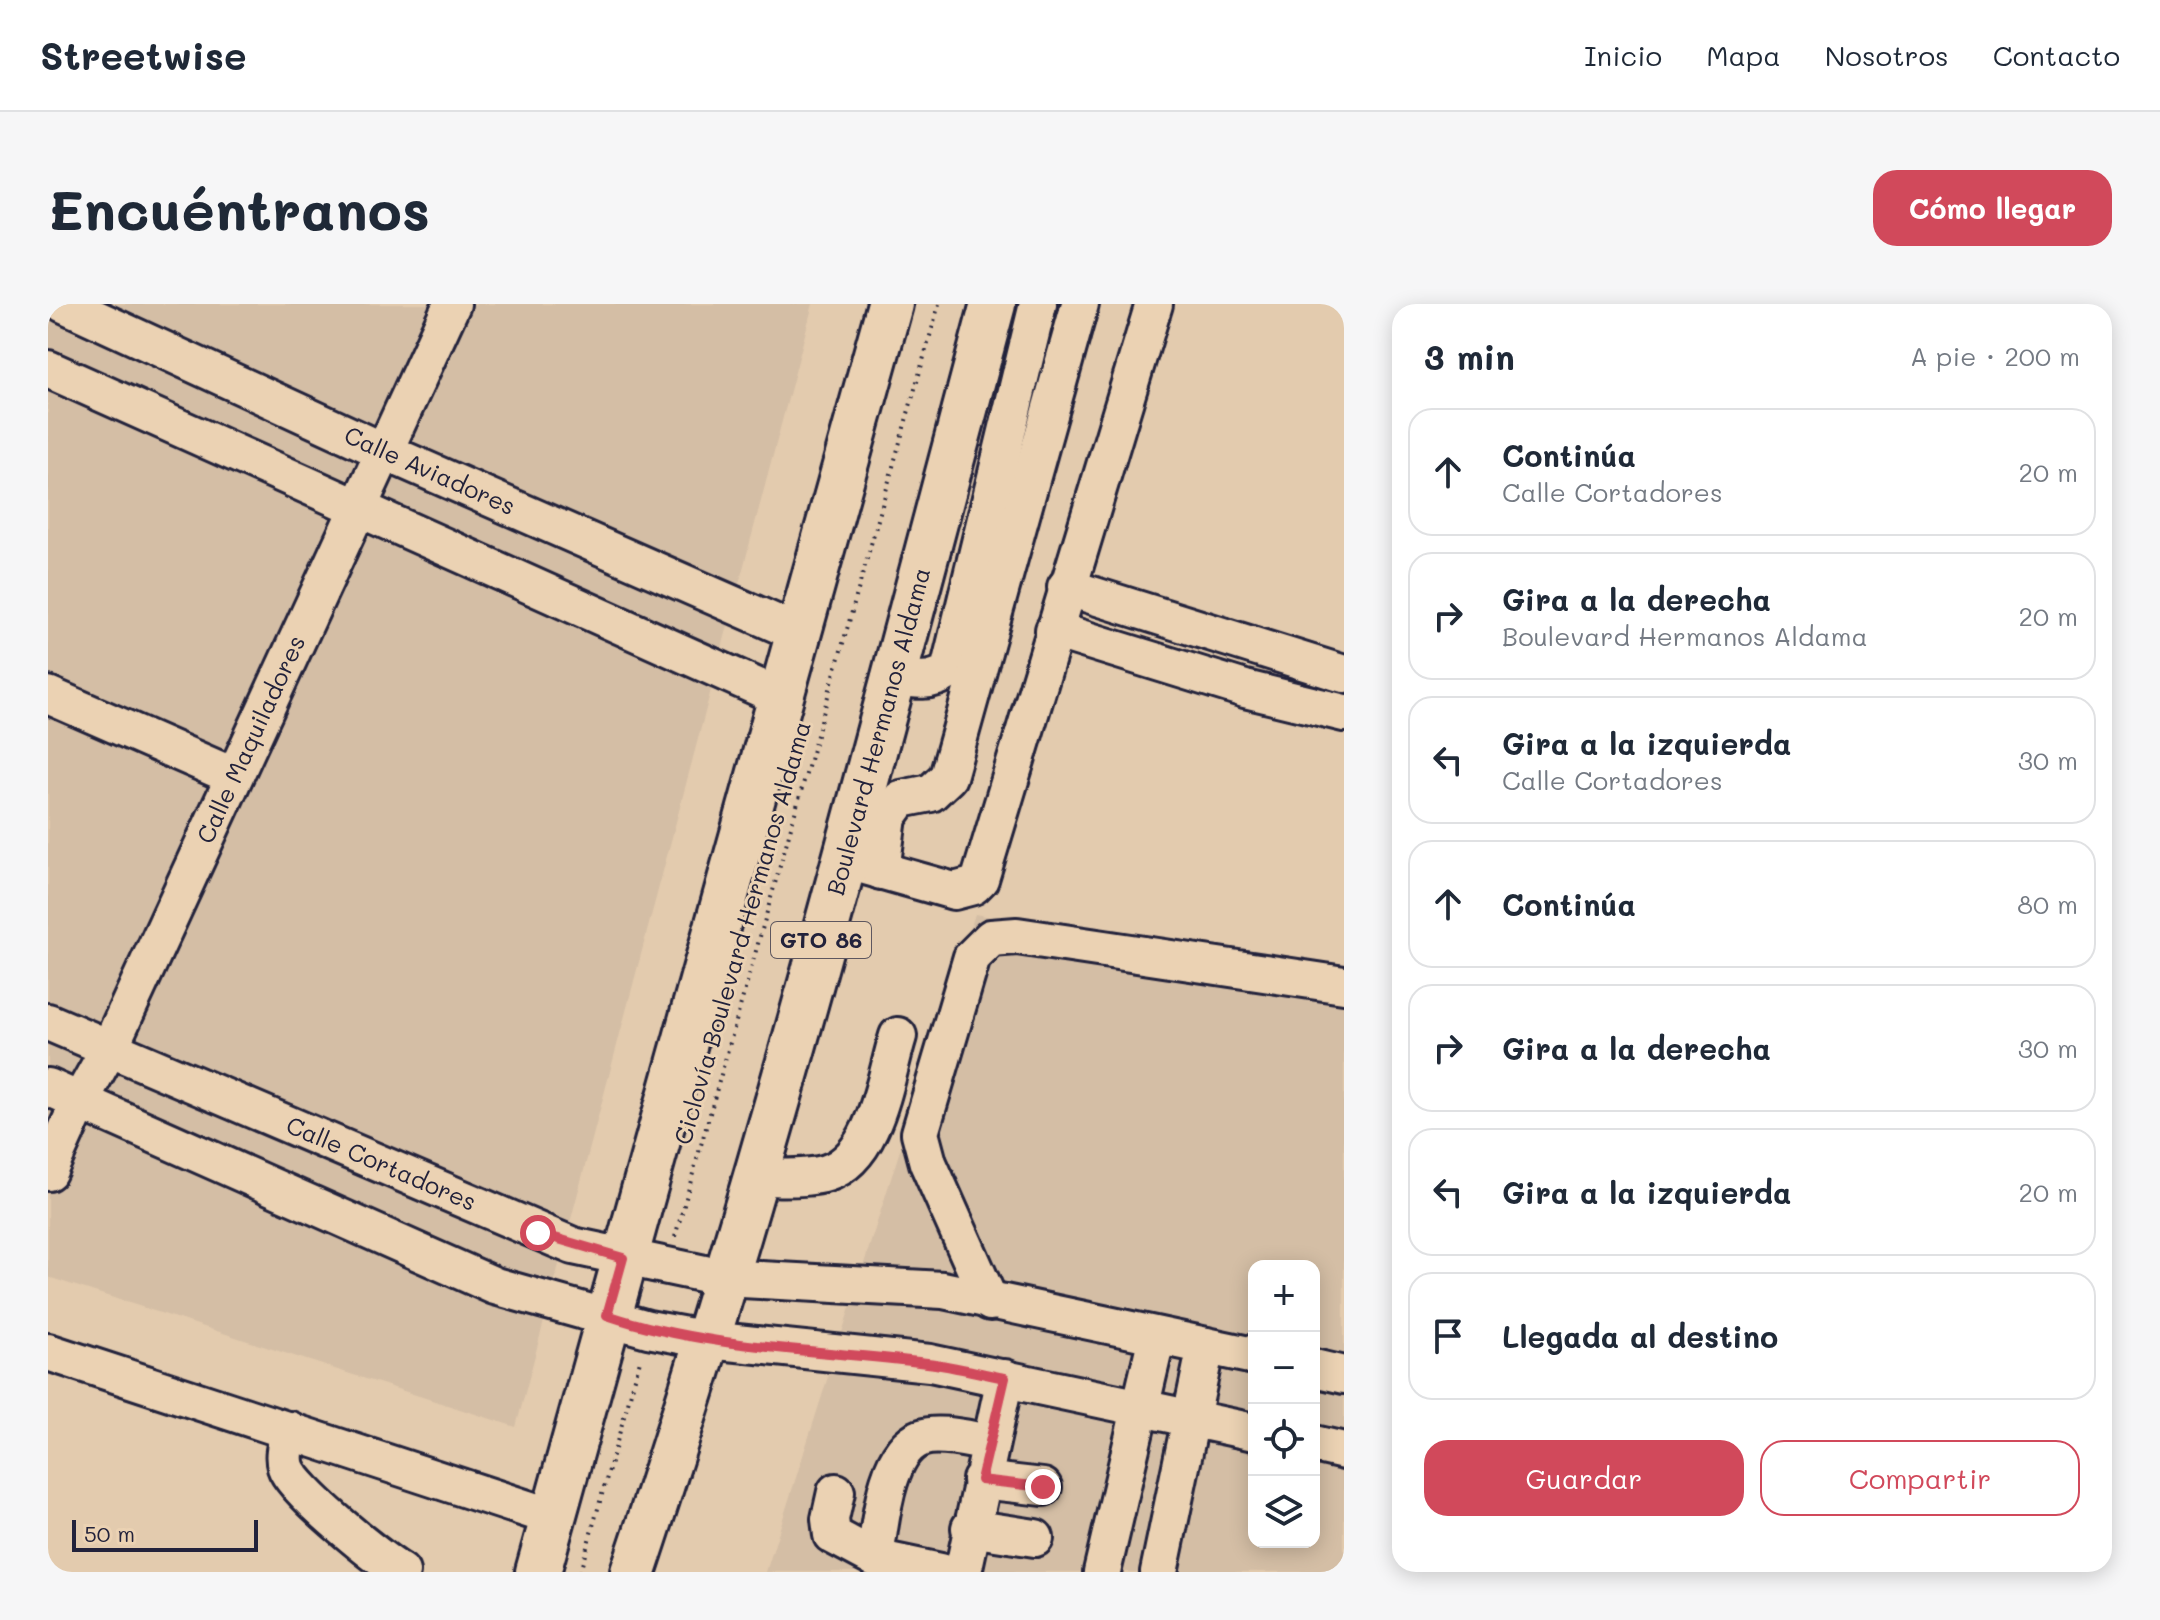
<!DOCTYPE html>
<html lang="es">
<head>
<meta charset="utf-8">
<style>
	body { margin:0; font-family:Mali,sans-serif; background:#f6f6f7; color:#1f2937 }
	.controls { position:absolute; right:24px; bottom:24px; display:grid; overflow:hidden; border-radius:16px; box-shadow:0 4px 20px #0003 }
	.controls button { width:72px; height:72px; display:grid; place-items:center; padding:0; border:0; border-bottom:2px solid #e0e1e3; background:#fff; color:#1f2937; font:40px sans-serif }
	.scale { position:absolute; left:24px; bottom:20px; width:186px; box-sizing:border-box; padding-left:8px; border:4px solid #22223b; border-top:0; font-size:22px; line-height:28px; white-space:nowrap; color:#22223b; -webkit-text-stroke:6px #ebd2b3; paint-order:stroke }
	.stop { position:absolute; width:24px; height:24px; margin:-18px; border:6px solid #d1495b; border-radius:50%; background:#fff }
	.stop.end { background:#d1495b; border-color:#fff; box-shadow:0 2px 8px #0008 }
	.list { margin:0; padding:0; list-style:none }
	h2 { display:flex; justify-content:space-between; align-items:center; height:104px; margin:0; padding:0 32px; font-size:34px }
	h2 small { font-size:26px; font-weight:400; color:#747a83 }
	.list li { display:grid; grid-template-columns:52px 1fr auto; gap:24px; align-items:center; box-sizing:border-box; height:128px; margin:0 16px 16px; padding:0 16px; border:2px solid #e0e1e3; border-radius:24px }
	.list b { display:block; font-size:30px; white-space:nowrap }
	.list p { margin:0; font-size:26px; white-space:nowrap; color:#747a83 }
	.list em { font-size:26px; font-style:normal; color:#747a83 }
	.actions { display:flex; gap:16px; padding:24px 32px }
	.actions a { flex:1; padding:18px 0; border:2px solid #d1495b; border-radius:24px; text-align:center; font-size:28px; color:#d1495b }
	.actions .main { background:#d1495b; color:#fff }
	.icon { flex:none; width:44px; height:44px; fill:none; stroke:currentColor; stroke-width:2; stroke-linecap:round; stroke-linejoin:round }
	.map { position:relative; flex:none; width:1296px; height:1268px; overflow:hidden; border-radius:24px }
	header { display:flex; align-items:center; gap:48px; box-sizing:border-box; height:112px; padding:0 40px; background:#fff; border-bottom:2px solid #e0e1e3 }
	header strong { font-size:38px }
	nav { display:flex; gap:44px; margin-inline-start:auto; font-size:28px }
	.intro { display:flex; align-items:center; justify-content:space-between; box-sizing:border-box; height:192px; padding:0 48px }
	h1 { margin:0; font-size:56px }
	.button { padding:20px 36px; border-radius:24px; background:#d1495b; color:#fff; font-size:28px; font-weight:700 }
	main { display:flex; gap:48px; padding:0 48px }
	aside { flex:1; background:#fff; border-radius:24px; box-shadow:0 4px 20px #0003 }
	.map>svg:first-child { display:block }
	.built { fill:#d4bea5; fill-rule:evenodd }
	.lines { fill:none; stroke-linecap:round; stroke-linejoin:round }
	.minor-casing { stroke:#22223b; stroke-width:42 }
	.major-casing { stroke:#22223b; stroke-width:50 }
	.path { stroke:#22223b; stroke-width:4; stroke-dasharray:2 6; stroke-linecap:butt }
	.minor { stroke:#ebd2b3; stroke-width:36 }
	.major { stroke:#ebd2b3; stroke-width:44 }
	.route { stroke:#d1495b; stroke-width:10 }
	.labels { text-anchor:middle; stroke-width:6; stroke-linejoin:round; paint-order:stroke }
	.shield { fill:#ebd2b3; stroke:#5e575f; stroke-width:2 }
	.shield-label { font-size:22px; font-weight:bold; fill:#22223b }
	.street-label { font-size:24px; fill:#22223b; stroke:#ebd2b3 }
</style>
</head>
<body>
<header>
<strong>Streetwise</strong>
<nav><a>Inicio</a><a>Mapa</a><a>Nosotros</a><a>Contacto</a></nav>
</header>
<div class="intro"><h1>Encuéntranos</h1><a class="button">Cómo llegar</a></div>
<main>
<div class="map">
<svg width="1296" height="1268" viewBox="0 0 1296 1268">
	<rect width="100%" height="100%" fill="#e3cbae"/>
	<filter id="ink" filterUnits="userSpaceOnUse"><feTurbulence type="fractalNoise" baseFrequency=".0125" numOctaves="2"/><feDisplacementMap in="SourceGraphic" scale="16" xChannelSelector="R" yChannelSelector="G"/><feConvolveMatrix kernelMatrix="1 2 1 2 8 2 1 2 1" color-interpolation-filters="sRGB"/></filter>
	<g filter="url(#ink)">
		<path class="built" d="M 0,0 L 765,0 L 468,1123 L 0,973 Z
			M 927,610 L 1296,677 L 1296,1268 L 718,1268 ZM 1206,962 L 1266,962 L 1266,1238 L 1206,1238 Z"/>
		<g class="lines">
			<g class="minor-casing">
				<g id="minor">
					<path id="s1" d="M 16,0 L 335,147 L 750,329"/>
					<path d="M 0,65 L 732,393"/>
					<path d="M 1018,283 L 1296,370"/>
					<path d="M 1006,326 L 1197,385 L 1296,409"/>
					<path d="M 845,372 C 866,376 882,380 901,367 L 990,0"/>
					<path d="M 0,391 L 185,472"/>
					<path d="M 796,556 L 906,587 L 925,582 L 932,575 L 1106,0"/>
					<path d="M 833,567 L 840,513 L 853,495 L 883,489 L 900,473 L 1032,0"/>
					<path id="s2" d="M 0,718 L 525,942 L 676,974 L 895,986 L 1206,1052"/>
					<path d="M 0,783 L 447,982 L 600,1025 L 660,1036 L 882,1059 L 1206,1128"/>
					<path id="s3" d="M 0,868 L 32,797 L 61,745 L 404,0"/>
					<path d="M 705,874 C 727,872 758,876 779,869 C 828,853 837,774 850,732"/>
					<path d="M 942,998 L 880,859 L 872,829 L 924,653 L 943,634 L 969,632 L 1296,681"/>
					<path d="M 0,1048 L 504,1213"/>
					<path d="M 1266,1064 L 1296,1071"/>
					<path d="M 242,1126 C 239,1138 234,1150 238,1163 C 245,1186 330,1254 353,1268"/>
					<path d="M 1266,1140 L 1296,1147"/>
					<path d="M 933,1176 L 995,1183"/>
					<path d="M 788,1188 L 782,1215 L 784,1231 L 827,1254"/>
					<path d="M 922,1224 L 987,1234"/>
					<path d="M 893,1268 L 827,1254 C 832,1222 837,1147 873,1134 C 891,1127 922,1136 942,1139"/>
					<path d="M 915,1268 L 957,1074"/>
					<path d="M 1054,1268 L 1109,1032"/>
					<path d="M 1111,1268 L 1158,1042"/>
				</g>
			</g>
			<g class="major-casing">
				<g id="major">
					<path d="M 490,1268 L 842,0"/>
					<path id="s4" d="M 585,1268 C 724,852 832,423 945,0"/>
				</g>
			</g>
			<path class="path" d="M 627,933 L 891,0
				M 532,1268 L 593,1053"/>
			<use href="#minor" class="minor"/>
			<use href="#major" class="major"/>
		</g>
	</g>
	<g class="lines" filter="url(#ink)">
		<path class="route" d="M 490,929 L 575,954 L 559,1011 C 661,1046 772,1045 879,1059 C 905,1062 931,1069 957,1074 L 933,1176 L 995,1183"/>
	</g>
	<g class="labels">
		<rect class="shield" x="723" y="618" width="100" height="36" rx="6"/>
		<g class="shield-label">
			<text x="773" y="644">GTO 86</text>
		</g>
		<g class="street-label">
			<text dy="8" stroke="none"><textPath href="#s1" startOffset="402">Calle Aviadores</textPath></text>
			<text dy="8" stroke="none"><textPath href="#s4" startOffset="876">Boulevard Hermanos Aldama</textPath></text>
			<text dy="8" stroke="none"><textPath href="#s3" startOffset="478">Calle Maquiladores</textPath></text>
			<text transform="translate(695 629) rotate(-74)" y="8">Ciclovía Boulevard Hermanos Aldama</text>
			<text dy="8" stroke="none"><textPath href="#s2" startOffset="362">Calle Cortadores</textPath></text>
		</g>
	</g>
</svg>
<div class="controls">
<button>+</button>
<button>−</button>
<button><svg class="icon" aria-label="locate" viewBox="0 0 24 24"><circle cx="12" cy="12" r="6"/><path d="M12 2v4M12 18v4M2 12h4M18 12h4"/></svg></button>
<button><svg class="icon" aria-label="layers" viewBox="0 0 24 24"><path d="M12 4l9 5-9 5-9-5zM3 14l9 5 9-5"/></svg></button>
</div>
<div class="scale">50 m</div>
<div class="stop" style="left:490px;top:929px"></div>
<div class="stop end" style="left:995px;top:1183px"></div>
</div>
<aside>
<h2>3 min<small>A pie · 200 m</small></h2>
<ul class="list">
<li><svg class="icon" aria-label="ahead" viewBox="0 0 24 24"><path d="M12 20V5M6 11l6-6 6 6"/></svg><div><b>Continúa</b><p>Calle Cortadores</p></div><em>20 m</em></li>
<li><svg class="icon" aria-label="right" viewBox="0 0 24 24"><path d="M7 20v-9h11M14 6l5 5-5 5"/></svg><div><b>Gira a la derecha</b><p>Boulevard Hermanos Aldama</p></div><em>20 m</em></li>
<li><svg class="icon" aria-label="left" viewBox="0 0 24 24"><path d="M17 20v-9H6M10 6l-5 5 5 5"/></svg><div><b>Gira a la izquierda</b><p>Calle Cortadores</p></div><em>30 m</em></li>
<li><svg class="icon" aria-label="ahead" viewBox="0 0 24 24"><path d="M12 20V5M6 11l6-6 6 6"/></svg><div><b>Continúa</b></div><em>80 m</em></li>
<li><svg class="icon" aria-label="right" viewBox="0 0 24 24"><path d="M7 20v-9h11M14 6l5 5-5 5"/></svg><div><b>Gira a la derecha</b></div><em>30 m</em></li>
<li><svg class="icon" aria-label="left" viewBox="0 0 24 24"><path d="M17 20v-9H6M10 6l-5 5 5 5"/></svg><div><b>Gira a la izquierda</b></div><em>20 m</em></li>
<li><svg class="icon" aria-label="arrive" viewBox="0 0 24 24"><path d="M6 21V4h12l-3 4 3 4H6"/></svg><div><b>Llegada al destino</b></div></li>
</ul>
<div class="actions"><a class="main">Guardar</a><a>Compartir</a></div>
</aside>
</main>
</body>
</html>
